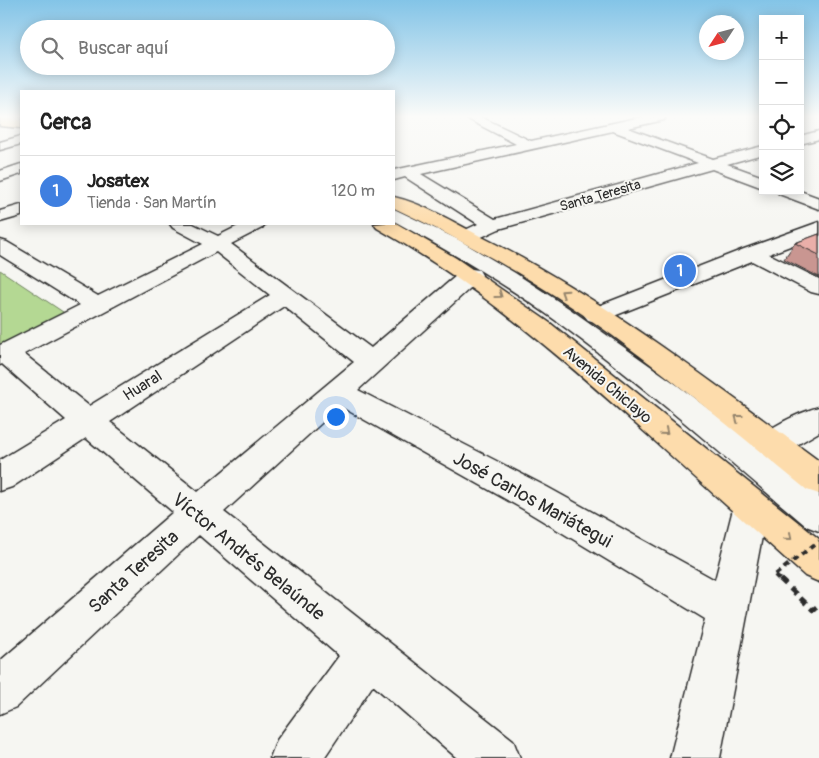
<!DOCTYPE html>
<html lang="es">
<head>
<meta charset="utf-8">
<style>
	body { margin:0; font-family:Pangolin,sans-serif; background:#f2f2f2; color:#222 }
	.controls { position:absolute; right:15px; top:15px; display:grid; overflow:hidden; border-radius:0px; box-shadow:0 2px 12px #0003 }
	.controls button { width:45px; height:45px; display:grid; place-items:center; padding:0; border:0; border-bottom:1px solid #e0e0e0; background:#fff; color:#222; font:25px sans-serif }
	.compass { position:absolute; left:699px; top:15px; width:45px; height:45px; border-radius:50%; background:#fff; box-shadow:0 2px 12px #0003; rotate:234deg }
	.you { position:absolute; left:335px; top:416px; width:18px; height:18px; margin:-12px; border:4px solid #fff; border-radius:50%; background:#1a73e8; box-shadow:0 0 0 8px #1a73e833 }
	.badge { display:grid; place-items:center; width:32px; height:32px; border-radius:50%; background:#7c3aed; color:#fff; font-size:16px; font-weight:700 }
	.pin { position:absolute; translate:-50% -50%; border:2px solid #fff; box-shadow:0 1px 5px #0006 }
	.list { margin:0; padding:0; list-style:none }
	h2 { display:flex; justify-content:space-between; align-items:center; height:65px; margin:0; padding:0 20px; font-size:21px }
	h2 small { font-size:16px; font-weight:400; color:#767676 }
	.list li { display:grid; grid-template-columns:32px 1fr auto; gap:15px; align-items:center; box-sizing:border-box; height:70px; padding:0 20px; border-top:1px solid #e0e0e0 }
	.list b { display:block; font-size:19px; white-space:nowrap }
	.list p { margin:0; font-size:16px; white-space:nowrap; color:#767676 }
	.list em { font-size:16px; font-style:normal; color:#767676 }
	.icon { flex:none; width:28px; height:28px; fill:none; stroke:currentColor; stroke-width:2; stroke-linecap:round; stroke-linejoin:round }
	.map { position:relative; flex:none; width:819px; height:758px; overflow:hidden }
	.search { position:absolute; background:#fff; box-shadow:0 2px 12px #0003; left:20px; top:20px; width:375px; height:55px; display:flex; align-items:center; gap:12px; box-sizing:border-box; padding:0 18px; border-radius:28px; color:#767676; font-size:19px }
	.panel { position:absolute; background:#fff; box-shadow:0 2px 12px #0003; left:20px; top:90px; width:375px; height:135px; border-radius:0px }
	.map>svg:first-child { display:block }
	.green { fill:#b4d893; stroke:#70825f }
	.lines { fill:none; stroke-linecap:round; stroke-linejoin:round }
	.street-casing { stroke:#2b2b2b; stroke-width:3 }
	.secondary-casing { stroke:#2b2b2b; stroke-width:3 }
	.primary-casing { stroke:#2b2b2b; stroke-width:3 }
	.path-far1 { stroke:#2b2b2b; stroke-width:4; stroke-dasharray:6 5; stroke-linecap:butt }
	.path { stroke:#2b2b2b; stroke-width:5; stroke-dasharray:8 6; stroke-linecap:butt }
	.street { fill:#f6f6f2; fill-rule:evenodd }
	.secondary { fill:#f6f6f2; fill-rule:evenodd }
	.primary { fill:#fddcac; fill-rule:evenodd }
	.path-bridge { stroke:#2b2b2b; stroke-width:4; stroke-dasharray:6 5; stroke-linecap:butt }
	.wall { fill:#c99691; stroke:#2b2b2b }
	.building { fill:#eaafa9; stroke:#2b2b2b }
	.oneway { stroke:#94846c }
	.labels { text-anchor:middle; stroke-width:4; stroke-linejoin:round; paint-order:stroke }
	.far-street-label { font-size:14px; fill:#2b2b2b; stroke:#f6f6f2 }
	.street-label { font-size:16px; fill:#2b2b2b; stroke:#f6f6f2 }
	.near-street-label { font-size:19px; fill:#2b2b2b; stroke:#f6f6f2 }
</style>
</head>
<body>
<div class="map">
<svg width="819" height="758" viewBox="0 0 819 758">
	<rect width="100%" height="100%" fill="#f6f6f2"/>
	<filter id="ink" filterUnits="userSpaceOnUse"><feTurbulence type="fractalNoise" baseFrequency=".02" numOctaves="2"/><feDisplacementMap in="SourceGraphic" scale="10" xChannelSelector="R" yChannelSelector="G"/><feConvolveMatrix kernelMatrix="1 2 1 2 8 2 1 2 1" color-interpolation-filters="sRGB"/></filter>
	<g filter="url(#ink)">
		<path class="green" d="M 0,270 L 66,314 L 0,346 Z"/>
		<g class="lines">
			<g class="street-casing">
				<path id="street" d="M 464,117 L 481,117 L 531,141 L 641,117 L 666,117 L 664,120 L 628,128 L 713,159 L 763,146 L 763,154 L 727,164 L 763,177 L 763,188 L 712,169 L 499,229 L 475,240 L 468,242 L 461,240 L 458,236 L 461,232 L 478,224 L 405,177 L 394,180 L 394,170 L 516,144 ZM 613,131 L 698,163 L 495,219 L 421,174 Z
					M 819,131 L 819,139 L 800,144 L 800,136 Z
					M 21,136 L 21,144 L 0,150 L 0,142 Z
					M 21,164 L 21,174 L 0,181 L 0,171 Z
					M 777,191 L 800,191 L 819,198 L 819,209 L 779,194 Z
					M 21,205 L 21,216 L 0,222 L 0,211 Z
					M 819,222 L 819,235 L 769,254 L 819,279 L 819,294 L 811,292 L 752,261 L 604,320 L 596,322 L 588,320 L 584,315 L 588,310 L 744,249 Z
					M 170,224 L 193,224 L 218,236 L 242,224 L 265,224 L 262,228 L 231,244 L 371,348 L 463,270 L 471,269 L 479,270 L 482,275 L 479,280 L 358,390 L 547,487 L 715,580 L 734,505 L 739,494 L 751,489 L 763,494 L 768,505 L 720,758 L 670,758 L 705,619 L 523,509 L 340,406 L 224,512 L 513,740 L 520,758 L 457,758 L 373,685 L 324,758 L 270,758 L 277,740 L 339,656 L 199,535 L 16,707 L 0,714 L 0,661 L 173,512 L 86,438 L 12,487 L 0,491 L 0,460 L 66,420 L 2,364 L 0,365 L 0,345 L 80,305 L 0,255 L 0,240 L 7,242 L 98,296 L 203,244 L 173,228 ZM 216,252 L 270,295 L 89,406 L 24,354 ZM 284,306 L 354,362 L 198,492 L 110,422 Z
					M 819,407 L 819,432 L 783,453 L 772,457 L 761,453 L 756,444 C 764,428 801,412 819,407 Z"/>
			</g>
			<g class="secondary-casing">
				<path id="secondary" d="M 0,117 L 21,117 L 21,123 L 0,120 Z
					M 394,209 L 459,240 L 515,273 L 570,309 L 677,385 L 819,494 L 819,531 L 806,526 C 724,456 642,384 555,320 C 504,283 449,251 394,221 Z"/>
			</g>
			<g class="primary-casing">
				<path id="primary" d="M 0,118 L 21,120 L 21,128 L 0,126 Z
					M 394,197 C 424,204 453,222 480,236 C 602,297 710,381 819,461 L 819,494 L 807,490 C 726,424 645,355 557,297 C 505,264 450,234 394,208 Z
					M 394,222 L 456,258 L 550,323 L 819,539 L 819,582 L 805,576 C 753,529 700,482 647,434 C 562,358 477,284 377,228 L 374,224 Z"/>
			</g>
			<path class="path-far1" d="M 775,575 L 781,581"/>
			<path class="path" d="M 780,579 L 813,610 L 819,605"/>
			<use href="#street" class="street"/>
			<use href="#secondary" class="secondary"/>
			<use href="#primary" class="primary"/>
			<path class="path-bridge" d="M 775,575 L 819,541"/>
		</g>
		<path class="wall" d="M 819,234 L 819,277 L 784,259 L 795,243 Z"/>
		<path class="building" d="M 819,234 L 819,255 L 795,243 Z"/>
		<defs><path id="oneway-chevron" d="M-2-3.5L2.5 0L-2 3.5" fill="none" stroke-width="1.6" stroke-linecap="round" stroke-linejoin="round" transform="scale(1.25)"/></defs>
		<g class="oneway">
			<use href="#oneway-chevron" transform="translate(564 293) rotate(-147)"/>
			<use href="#oneway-chevron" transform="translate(499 295) rotate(36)"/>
			<use href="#oneway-chevron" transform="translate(738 418) rotate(-143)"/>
			<use href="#oneway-chevron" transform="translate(665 432) rotate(40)"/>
			<use href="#oneway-chevron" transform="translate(789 537) rotate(41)"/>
		</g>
	</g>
	<linearGradient id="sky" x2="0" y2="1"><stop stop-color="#83c4e7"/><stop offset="0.52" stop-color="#fbfbf9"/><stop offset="1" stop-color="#fbfbf9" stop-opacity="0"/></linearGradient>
	<rect width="819" height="224" fill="url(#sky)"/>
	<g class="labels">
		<g class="far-street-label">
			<text transform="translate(600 195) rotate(-16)" y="5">Santa Teresita</text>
		</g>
		<g class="street-label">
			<text transform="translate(608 384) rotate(40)" y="6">Avenida Chiclayo</text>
			<text transform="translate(142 385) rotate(-32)" y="6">Huaral</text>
		</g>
		<g class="near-street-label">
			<text transform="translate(533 499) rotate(29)" y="7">José Carlos Mariátegui</text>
			<text transform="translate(249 556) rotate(39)" y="7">Víctor Andrés Belaúnde</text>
			<text transform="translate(133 571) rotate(-42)" y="7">Santa Teresita</text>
		</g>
	</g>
</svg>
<div class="controls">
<button>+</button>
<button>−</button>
<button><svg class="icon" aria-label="locate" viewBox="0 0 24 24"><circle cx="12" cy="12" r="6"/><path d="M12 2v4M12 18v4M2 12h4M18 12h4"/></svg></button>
<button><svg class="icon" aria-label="layers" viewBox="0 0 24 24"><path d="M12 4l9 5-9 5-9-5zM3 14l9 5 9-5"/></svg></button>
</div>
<svg class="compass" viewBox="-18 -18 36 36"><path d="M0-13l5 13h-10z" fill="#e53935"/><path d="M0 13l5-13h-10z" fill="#767676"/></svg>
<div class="you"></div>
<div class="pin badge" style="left:680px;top:271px;background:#3f7fe0">1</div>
<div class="search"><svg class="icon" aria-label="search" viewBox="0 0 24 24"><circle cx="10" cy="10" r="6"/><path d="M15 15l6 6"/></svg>Buscar aquí</div>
<section class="panel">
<h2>Cerca<small></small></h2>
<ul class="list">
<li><span class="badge" style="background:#3f7fe0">1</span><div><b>Josatex</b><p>Tienda · San Martín</p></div><em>120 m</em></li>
</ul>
</section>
</div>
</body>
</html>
